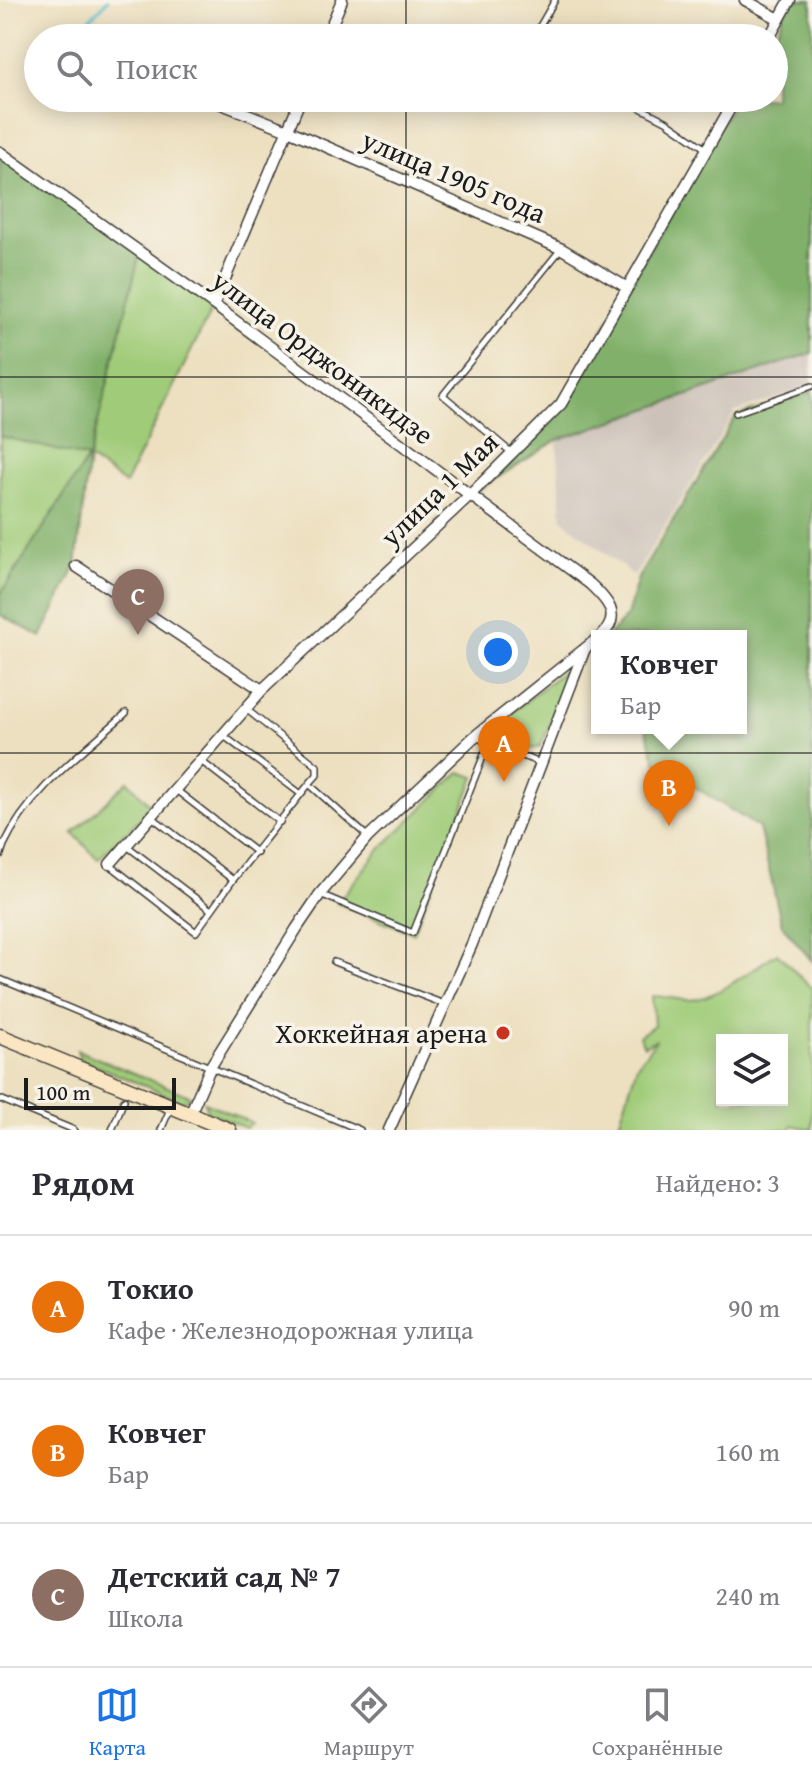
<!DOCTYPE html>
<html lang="ru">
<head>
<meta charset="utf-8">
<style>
	body { margin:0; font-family:"Gentium Book Plus",serif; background:#f7f7f7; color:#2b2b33 }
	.controls { position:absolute; right:24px; bottom:24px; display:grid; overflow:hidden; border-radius:0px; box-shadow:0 4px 20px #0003 }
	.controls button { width:72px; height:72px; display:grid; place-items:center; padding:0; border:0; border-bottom:2px solid #e1e1e2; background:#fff; color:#2b2b33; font:40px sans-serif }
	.scale { position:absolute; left:24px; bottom:20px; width:152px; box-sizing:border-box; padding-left:8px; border:4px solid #1c1c1c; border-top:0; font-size:22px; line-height:28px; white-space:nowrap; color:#1c1c1c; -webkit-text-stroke:6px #f7f3e8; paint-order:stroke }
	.you { position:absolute; left:498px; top:652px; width:28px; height:28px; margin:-20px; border:6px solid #fff; border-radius:50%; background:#1a73e8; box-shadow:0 0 0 12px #1a73e833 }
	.badge { display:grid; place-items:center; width:52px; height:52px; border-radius:50%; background:#1a73e8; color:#fff; font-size:26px; font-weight:700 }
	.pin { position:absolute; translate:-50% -66px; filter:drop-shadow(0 2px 4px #0008) }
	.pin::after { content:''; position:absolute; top:42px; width:28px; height:24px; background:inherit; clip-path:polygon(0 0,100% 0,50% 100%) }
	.popup { position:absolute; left:591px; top:630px; width:156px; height:104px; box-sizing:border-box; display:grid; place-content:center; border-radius:0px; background:#fff; filter:drop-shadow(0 2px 6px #0005); font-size:26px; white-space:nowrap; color:#7c7c81 }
	.popup b { font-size:30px; color:#2b2b33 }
	.popup::after { content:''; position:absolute; left:50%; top:100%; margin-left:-16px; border:16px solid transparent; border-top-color:#fff }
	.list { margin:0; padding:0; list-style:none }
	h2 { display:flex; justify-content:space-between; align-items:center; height:104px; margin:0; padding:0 32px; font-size:34px }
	h2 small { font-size:26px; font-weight:400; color:#7c7c81 }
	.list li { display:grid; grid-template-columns:52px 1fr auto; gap:24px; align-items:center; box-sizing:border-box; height:144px; padding:0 32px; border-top:2px solid #e1e1e2 }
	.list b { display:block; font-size:30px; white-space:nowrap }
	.list p { margin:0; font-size:26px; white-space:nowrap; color:#7c7c81 }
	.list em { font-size:26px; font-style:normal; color:#7c7c81 }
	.icon { flex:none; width:44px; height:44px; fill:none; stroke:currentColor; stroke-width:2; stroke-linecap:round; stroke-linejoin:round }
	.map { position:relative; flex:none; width:812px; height:1130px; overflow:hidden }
	.search { position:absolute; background:#fff; box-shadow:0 4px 20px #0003; left:24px; right:24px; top:24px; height:88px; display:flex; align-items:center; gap:20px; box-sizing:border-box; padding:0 28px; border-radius:44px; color:#7c7c81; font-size:30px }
	.sheet { height:536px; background:#fff }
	nav { display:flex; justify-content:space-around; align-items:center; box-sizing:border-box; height:112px; border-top:2px solid #e1e1e2; background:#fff; font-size:22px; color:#7c7c81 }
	nav a { display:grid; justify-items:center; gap:4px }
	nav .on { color:#1a73e8 }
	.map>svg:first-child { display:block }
	.industrial { fill:#cdc2b9 }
	.green { fill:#a0cc79; stroke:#5e744a; stroke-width:2; fill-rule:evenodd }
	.forest { fill:#80b069; stroke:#4e6642; stroke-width:2 }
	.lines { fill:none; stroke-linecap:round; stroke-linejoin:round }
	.stream { stroke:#54bfd0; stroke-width:3 }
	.lane-casing { stroke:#3b3935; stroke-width:8 }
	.street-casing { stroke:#3b3935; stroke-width:13 }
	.secondary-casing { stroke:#3b3935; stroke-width:17 }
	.lane { stroke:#fff; stroke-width:5 }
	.street { stroke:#fff; stroke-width:10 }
	.secondary { stroke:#fbe6c4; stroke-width:14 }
	.grid { fill:none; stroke:#1c1c1c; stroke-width:2; stroke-opacity:0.55 }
	.poi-dot { fill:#c8321e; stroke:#f7f3e8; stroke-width:3 }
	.labels { text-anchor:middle; stroke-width:7; stroke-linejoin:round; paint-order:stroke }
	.street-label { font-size:28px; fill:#1c1c1c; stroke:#f7f3e8 }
	.poi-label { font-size:28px; fill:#1c1c1c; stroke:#f7f3e8; text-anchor:end }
</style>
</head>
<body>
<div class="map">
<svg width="812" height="1130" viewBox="0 0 812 1130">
	<rect width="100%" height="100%" fill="#f7f3e8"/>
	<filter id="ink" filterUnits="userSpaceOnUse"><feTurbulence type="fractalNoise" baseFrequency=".0125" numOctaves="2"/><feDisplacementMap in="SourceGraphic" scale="16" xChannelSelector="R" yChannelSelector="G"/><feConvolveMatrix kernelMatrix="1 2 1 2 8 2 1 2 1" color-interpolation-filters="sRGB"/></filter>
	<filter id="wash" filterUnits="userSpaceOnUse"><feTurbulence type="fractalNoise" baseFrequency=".006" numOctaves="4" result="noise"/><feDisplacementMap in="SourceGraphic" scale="32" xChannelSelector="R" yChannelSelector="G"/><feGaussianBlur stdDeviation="1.8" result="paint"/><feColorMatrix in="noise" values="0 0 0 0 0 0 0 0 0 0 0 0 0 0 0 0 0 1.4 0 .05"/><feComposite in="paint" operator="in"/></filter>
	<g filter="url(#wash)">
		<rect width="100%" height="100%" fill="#ede0c0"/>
		<path class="industrial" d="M 812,353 L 812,386 L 735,412 L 634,576 L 562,519 L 557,440 Z"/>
		<path class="green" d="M 140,253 L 214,305 L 125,484 L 88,458 L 0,595 L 0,436 L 89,457 Z
			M 578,659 L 540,747 C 523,753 506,740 491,732 L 493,728 Z
			M 460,772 L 475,777 L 413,933 L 337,903 L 380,849 Z
			M 128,781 L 152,807 L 98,859 L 73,833 Z
			M 777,953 L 812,989 L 812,1130 L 792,1125 L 790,1130 L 617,1130 L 637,1065 L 657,1039 L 644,1046 L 639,1036 L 654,1025 L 652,996 C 665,996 677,1000 690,1000 C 717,999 753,968 777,953 ZM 782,1040 L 782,1100 L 722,1100 L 722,1040 Z
			M 77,1050 L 192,1097 L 192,1099 L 181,1101 L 80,1059 Z
			M 204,1102 L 252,1123 L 246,1128 L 207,1111 Z"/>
		<path class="forest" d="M 790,0 L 812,0 L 812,353 L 557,440 L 469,496 L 561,404 L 736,98 L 774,98 L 774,38 Z
			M 0,152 L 140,253 L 89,458 L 76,566 L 41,637 L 0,615 L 0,595 L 88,458 L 0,436 Z
			M 812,391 L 812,961 L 782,925 L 759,828 L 656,762 L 646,728 L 741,728 L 741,636 L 608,636 L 627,616 L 638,578 L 736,416 Z"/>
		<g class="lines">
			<path class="stream" d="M 89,20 L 108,0"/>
		</g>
	</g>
	<g filter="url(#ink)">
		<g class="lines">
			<g class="lane-casing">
				<path id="lane" d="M 533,38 L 555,0
					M 621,98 L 666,121 L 706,149
					M 736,413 L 812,386
					M 512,453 L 443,395 L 561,249
					M 246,709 L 317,766 L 317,775 L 309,784 L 367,836
					M 224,736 L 301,794
					M 475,737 L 540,763
					M 201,761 L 280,822
					M 176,790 L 257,853
					M 152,817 L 233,880
					M 0,843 L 4,845 L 0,857
					M 4,845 C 29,791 82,753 126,713
					M 127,846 L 211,910
					M 110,865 L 196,932 L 233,880 L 309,784
					M 320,894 L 413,933 L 489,742
					M 334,962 L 444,1004
					M 0,979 L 360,1130
					M 0,1099 L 74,1130
					M 112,1130 L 124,1100
					M 161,1130 L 170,1109"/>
			</g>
			<g class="street-casing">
				<path id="street" d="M 745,0 L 779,19
					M 326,38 L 342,0
					M 769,38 L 790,0
					M 214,101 L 288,130 L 562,249 L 626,287
					M 0,152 L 214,305 L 590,584 C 607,600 623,616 601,636
					M 214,305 L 301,98
					M 76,566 L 262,690
					M 110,864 L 262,690 L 469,496 L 561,404 L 736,98
					M 190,1114 L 211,1066 L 297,928 L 320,894 L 368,837 L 474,737 L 597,639
					M 389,1130 L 472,944 L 584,651"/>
			</g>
			<g class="secondary-casing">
				<path id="secondary" d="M 0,1036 L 229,1130"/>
			</g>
			<use href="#lane" class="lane"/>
			<use href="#street" class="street"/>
			<use href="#secondary" class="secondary"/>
		</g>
	</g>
	<path class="grid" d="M 406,0 L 406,38M 406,98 L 406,1130M 0,377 L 812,377M 0,753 L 812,753"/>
	<circle class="poi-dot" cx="503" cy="1033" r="8"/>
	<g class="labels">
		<g class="street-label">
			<text transform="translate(454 176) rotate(23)" y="10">улица 1905 года</text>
			<text transform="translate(323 357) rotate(37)" y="10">улица Орджоникидзе</text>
			<text transform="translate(439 489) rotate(-44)" y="10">улица 1 Мая</text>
		</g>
		<g class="poi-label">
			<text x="487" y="1043">Хоккейная арена</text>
		</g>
	</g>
</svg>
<div class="controls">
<button><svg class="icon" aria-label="layers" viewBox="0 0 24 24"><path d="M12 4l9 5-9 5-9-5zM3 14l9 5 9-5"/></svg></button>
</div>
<div class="scale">100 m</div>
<div class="you"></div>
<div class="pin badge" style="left:504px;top:782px;background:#e8710a">A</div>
<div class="pin badge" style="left:669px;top:826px;background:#e8710a">B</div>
<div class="popup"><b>Ковчег</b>Бар</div>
<div class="pin badge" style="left:138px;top:635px;background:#8d6e63">C</div>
<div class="search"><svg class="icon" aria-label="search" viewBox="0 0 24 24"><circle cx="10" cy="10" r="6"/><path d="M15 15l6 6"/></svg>Поиск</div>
</div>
<section class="sheet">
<h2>Рядом<small>Найдено: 3</small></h2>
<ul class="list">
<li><span class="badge" style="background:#e8710a">A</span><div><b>Токио</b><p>Кафе · Железнодорожная улица</p></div><em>90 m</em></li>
<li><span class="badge" style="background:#e8710a">B</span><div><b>Ковчег</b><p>Бар</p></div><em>160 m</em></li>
<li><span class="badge" style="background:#8d6e63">C</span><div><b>Детский сад № 7</b><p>Школа</p></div><em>240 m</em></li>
</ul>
</section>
<nav>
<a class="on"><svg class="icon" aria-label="map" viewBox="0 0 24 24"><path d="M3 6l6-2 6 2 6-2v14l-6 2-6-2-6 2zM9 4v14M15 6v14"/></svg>Карта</a>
<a><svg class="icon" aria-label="directions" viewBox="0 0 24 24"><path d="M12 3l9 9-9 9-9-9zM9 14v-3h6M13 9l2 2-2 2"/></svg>Маршрут</a>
<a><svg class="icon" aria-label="saved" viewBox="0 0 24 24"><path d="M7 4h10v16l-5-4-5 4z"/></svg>Сохранённые</a>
</nav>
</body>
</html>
